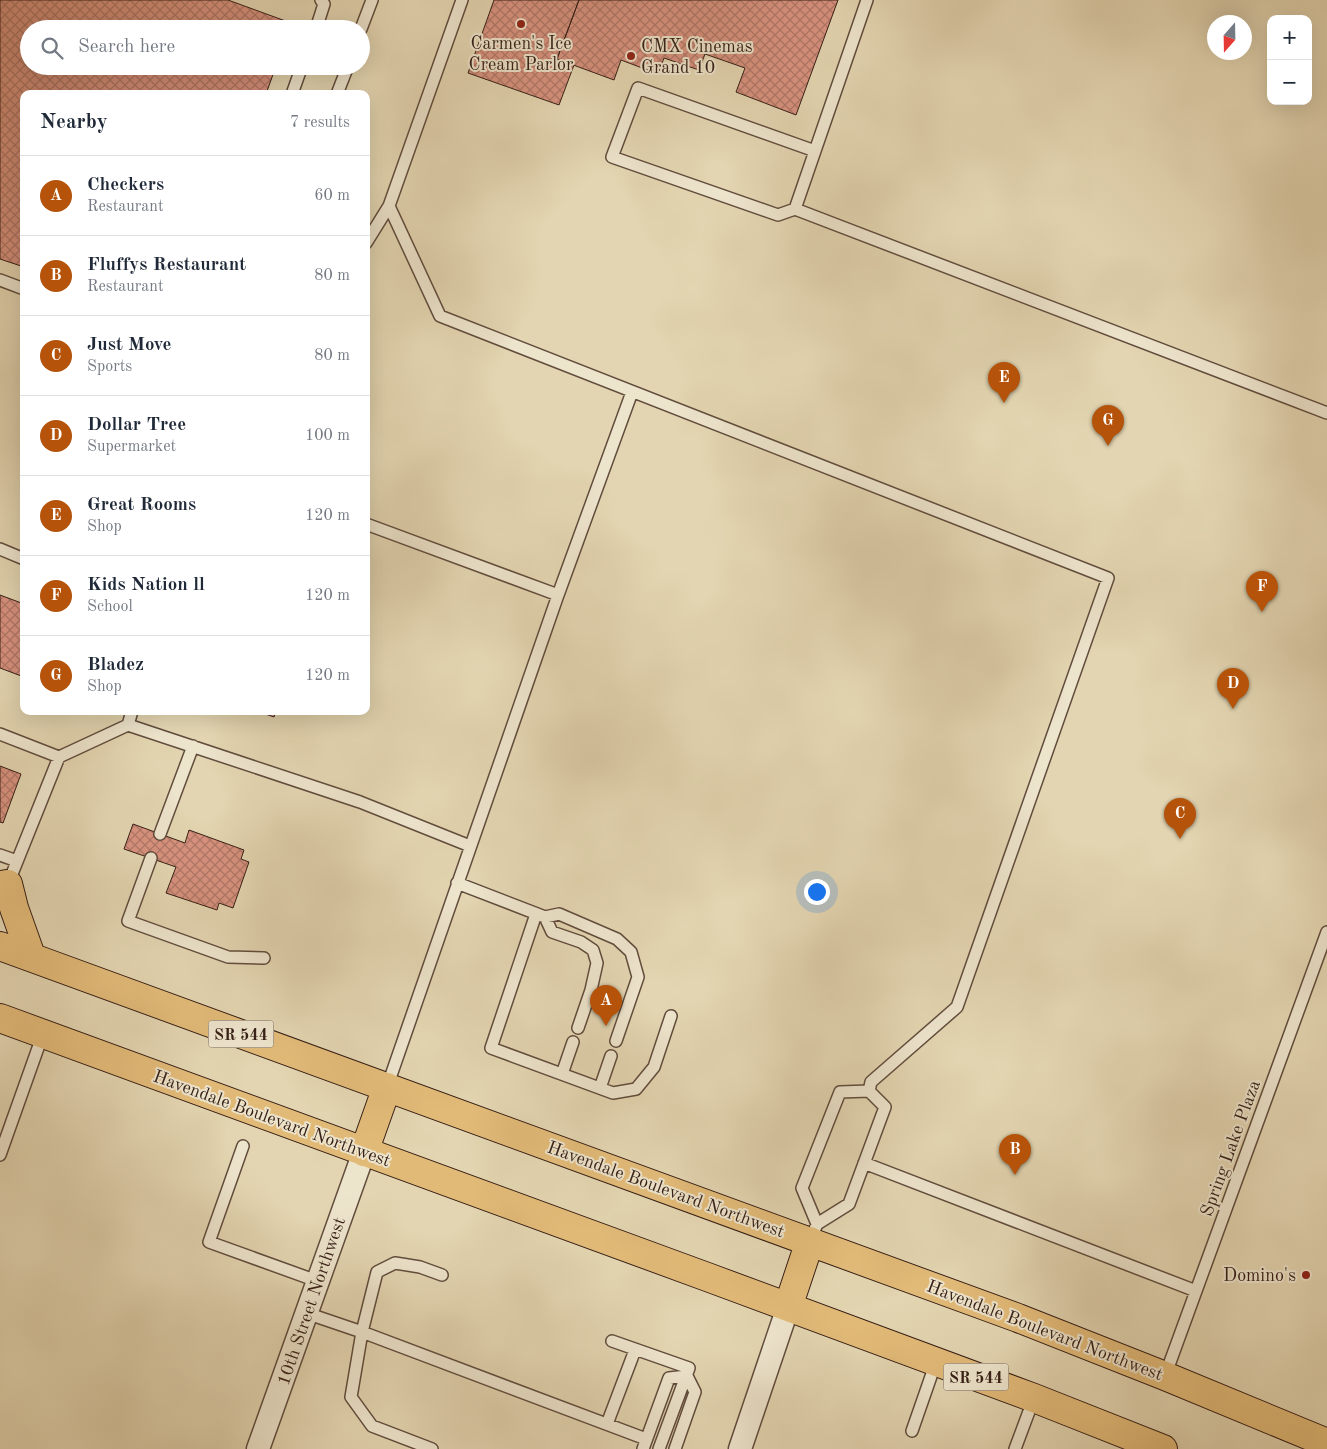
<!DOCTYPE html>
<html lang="en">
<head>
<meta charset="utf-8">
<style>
	body { margin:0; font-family:"Old Standard TT",serif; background:#f2f2f3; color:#1f2937 }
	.controls { position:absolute; right:15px; top:15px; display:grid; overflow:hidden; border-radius:10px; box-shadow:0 5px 20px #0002 }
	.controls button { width:45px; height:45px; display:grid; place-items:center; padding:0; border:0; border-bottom:1px solid #e0e1e3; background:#fff; color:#1f2937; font:25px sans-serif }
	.compass { position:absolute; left:1207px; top:15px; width:45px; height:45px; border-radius:50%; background:#fff; box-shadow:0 5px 20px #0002; rotate:200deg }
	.you { position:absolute; left:816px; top:891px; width:18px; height:18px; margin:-12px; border:4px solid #fff; border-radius:50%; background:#1a73e8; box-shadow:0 0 0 8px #1a73e833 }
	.badge { display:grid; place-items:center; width:32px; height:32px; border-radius:50%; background:#b45309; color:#fff; font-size:16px; font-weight:700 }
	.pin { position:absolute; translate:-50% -41px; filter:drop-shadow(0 1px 2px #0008) }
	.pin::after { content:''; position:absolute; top:26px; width:18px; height:15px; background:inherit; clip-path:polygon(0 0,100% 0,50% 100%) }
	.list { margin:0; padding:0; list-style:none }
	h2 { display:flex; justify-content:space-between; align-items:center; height:65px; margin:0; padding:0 20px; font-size:21px }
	h2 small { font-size:16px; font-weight:400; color:#747a83 }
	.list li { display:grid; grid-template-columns:32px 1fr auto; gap:15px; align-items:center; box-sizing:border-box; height:80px; padding:0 20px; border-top:1px solid #e0e1e3 }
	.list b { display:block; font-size:19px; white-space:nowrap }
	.list p { margin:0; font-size:16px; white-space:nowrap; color:#747a83 }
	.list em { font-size:16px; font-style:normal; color:#747a83 }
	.icon { flex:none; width:28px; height:28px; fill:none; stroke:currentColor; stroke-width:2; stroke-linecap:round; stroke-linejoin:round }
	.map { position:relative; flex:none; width:1327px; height:1449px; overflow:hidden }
	.search { position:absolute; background:#fff; box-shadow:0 5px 20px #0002; left:20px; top:20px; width:350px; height:55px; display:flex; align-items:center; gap:12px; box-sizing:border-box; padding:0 18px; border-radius:28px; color:#747a83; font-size:19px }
	.panel { position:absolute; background:#fff; box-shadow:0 5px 20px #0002; left:20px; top:90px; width:350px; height:625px; border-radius:10px }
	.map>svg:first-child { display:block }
	.building { fill:url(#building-cross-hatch); stroke:#361f16 }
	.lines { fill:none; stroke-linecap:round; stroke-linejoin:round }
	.service-casing { stroke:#614c3d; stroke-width:14 }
	.minor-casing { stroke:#614c3d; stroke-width:25 }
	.primary-casing { stroke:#361f16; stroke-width:30 }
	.service { stroke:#ede4cc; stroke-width:11 }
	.minor { stroke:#ede4cc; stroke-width:22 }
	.primary { stroke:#e2ba78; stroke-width:28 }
	.poi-dot { fill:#8f2418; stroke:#ede4cc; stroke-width:2 }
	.labels { text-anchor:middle; stroke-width:4; stroke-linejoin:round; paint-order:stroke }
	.shield { fill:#ede4cc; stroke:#6d5a4d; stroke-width:1 }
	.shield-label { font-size:16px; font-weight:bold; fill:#361f16 }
	.poi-label { font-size:18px; fill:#361f16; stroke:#ede4cc }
	.street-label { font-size:18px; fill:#361f16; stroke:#ede4cc }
</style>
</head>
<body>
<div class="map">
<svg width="1327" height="1449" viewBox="0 0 1327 1449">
	<defs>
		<pattern id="building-cross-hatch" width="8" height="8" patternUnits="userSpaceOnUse" patternTransform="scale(1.25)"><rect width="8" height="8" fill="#d8927f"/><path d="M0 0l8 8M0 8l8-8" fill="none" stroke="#b07767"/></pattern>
	</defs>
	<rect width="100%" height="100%" fill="#e3d5b1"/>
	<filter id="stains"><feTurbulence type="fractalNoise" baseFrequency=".004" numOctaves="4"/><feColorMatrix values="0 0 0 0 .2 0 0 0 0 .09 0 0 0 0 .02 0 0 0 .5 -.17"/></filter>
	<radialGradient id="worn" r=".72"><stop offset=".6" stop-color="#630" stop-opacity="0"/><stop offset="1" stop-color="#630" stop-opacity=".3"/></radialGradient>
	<path class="building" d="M 0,0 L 228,0 L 291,23 L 289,29 L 29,29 L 29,66 L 276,66 L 266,94 L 24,94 L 24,267 L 0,259 Z
		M 494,0 L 579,0 L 557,59 L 574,65 L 559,105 L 468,73 Z
		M 579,0 L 838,0 L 796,115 L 736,92 L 745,68 L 705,54 L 699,70 L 664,58 L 658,74 L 621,60 L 614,80 L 557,59 Z
		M 0,595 L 24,604 L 24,677 L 0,668 Z
		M 257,711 L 276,711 L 274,717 Z
		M 0,766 L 21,774 L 3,823 L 0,822 Z
		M 133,824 L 185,843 L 189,830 L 244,850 L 241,859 L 249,862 L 233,908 L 219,903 L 217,910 L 166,893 L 176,867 L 124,849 Z"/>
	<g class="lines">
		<g class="service-casing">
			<path id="service" d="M 462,0 L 389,206 L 440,316 L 1108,578 L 957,1007 L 871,1082 L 869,1091
				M 867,0 L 795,209 L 1327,413
				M 316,29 L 324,4 L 321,0
				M 361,29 L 372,0
				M 292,94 L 302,66
				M 337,94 L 348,66
				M 795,209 L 778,215 L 612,157 L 638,88 L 815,151
				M 366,243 L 389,206
				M 0,280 L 24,289
				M 366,524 L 558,595 L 387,1087
				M 0,549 L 24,559
				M 558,595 L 632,392
				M 128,725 L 360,802 L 470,846
				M 0,734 L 59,757 L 8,884
				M 59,757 L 128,725 L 132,711
				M 160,834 L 193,746
				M 0,855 L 17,861
				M 151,858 L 128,921 L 228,957 L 264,958
				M 457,883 L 545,917 L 559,914 L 617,939 L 631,952 L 638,977 L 616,1041
				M 536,914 L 491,1048 L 613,1093 L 636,1089 L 654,1067 L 671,1016
				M 545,917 L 552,932 L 581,942 L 593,950 L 597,963 L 591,990 L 578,1028
				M 562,1074 L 573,1042
				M 600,1088 L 611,1056
				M 243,1146 L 209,1242 L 317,1281
				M 0,1155 L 43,1034
				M 864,1163 L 1196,1291
				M 810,1241 L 817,1224 L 849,1204 L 885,1107 L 869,1091 L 840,1092 L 802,1188 L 817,1224
				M 306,1313 L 362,1332 L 646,1439
				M 612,1341 L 689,1368 L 659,1449
				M 1165,1376 L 1327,932
				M 607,1424 L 635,1350
				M 912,1431 L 936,1362
				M 432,1449 L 372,1426 L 351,1397 L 362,1332 L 377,1272 L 395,1263 L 420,1267 L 442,1275
				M 643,1449 L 669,1378 L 687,1376
				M 675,1449 L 695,1392 L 687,1376
				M 1015,1449 L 1034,1398"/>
		</g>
		<g class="minor-casing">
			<path id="minor" d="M 258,1449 L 364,1152
				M 740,1449 L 788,1307"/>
		</g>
		<g class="primary-casing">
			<path id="primary" d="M 0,885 L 8,884 L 14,908 L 31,956
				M 0,946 L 1018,1318 L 1165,1376 L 1327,1443
				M 0,1018 L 710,1278 L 1034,1398 L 1163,1449
				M 364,1152 L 387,1087
				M 788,1307 L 810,1241"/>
		</g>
		<use href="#service" class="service"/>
		<use href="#minor" class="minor"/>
		<use href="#primary" class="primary"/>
	</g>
	<g class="poi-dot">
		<circle cx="521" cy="24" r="5"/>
		<circle cx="631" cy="56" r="5"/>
		<circle cx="1306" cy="1275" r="5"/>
	</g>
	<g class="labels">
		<g class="shield">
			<rect x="208.5" y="1020.5" width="65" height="27" rx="4"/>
			<rect x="943.5" y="1363.5" width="65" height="27" rx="4"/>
		</g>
		<g class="shield-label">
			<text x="241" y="1040">SR 544</text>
			<text x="976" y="1383">SR 544</text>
		</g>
		<g class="poi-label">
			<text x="521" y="49">Carmen's Ice<tspan x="521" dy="21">Cream Parlor</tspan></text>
			<text x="641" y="52" text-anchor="start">CMX Cinemas<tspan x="641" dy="21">Grand 10</tspan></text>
			<text x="1296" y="1281" text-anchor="end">Domino's</text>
		</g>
		<g class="street-label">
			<text transform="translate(272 1118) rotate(20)" y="6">Havendale Boulevard Northwest</text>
			<text transform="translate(1230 1148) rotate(-70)" y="6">Spring Lake Plaza</text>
			<text transform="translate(666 1189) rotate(20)" y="6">Havendale Boulevard Northwest</text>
			<text transform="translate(311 1301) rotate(-71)" y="6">10th Street Northwest</text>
			<text transform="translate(1045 1330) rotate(21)" y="6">Havendale Boulevard Northwest</text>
		</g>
	</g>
	<rect width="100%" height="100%" filter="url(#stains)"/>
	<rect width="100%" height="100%" fill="url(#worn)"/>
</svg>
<div class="controls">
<button>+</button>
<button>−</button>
</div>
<svg class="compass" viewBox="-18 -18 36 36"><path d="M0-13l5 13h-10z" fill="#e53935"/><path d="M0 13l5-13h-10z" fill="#747a83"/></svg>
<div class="you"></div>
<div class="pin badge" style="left:606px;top:1026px">A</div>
<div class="pin badge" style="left:1015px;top:1175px">B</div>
<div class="pin badge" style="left:1180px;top:839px">C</div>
<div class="pin badge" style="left:1233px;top:709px">D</div>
<div class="pin badge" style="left:1004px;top:403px">E</div>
<div class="pin badge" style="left:1262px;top:612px">F</div>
<div class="pin badge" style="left:1108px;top:446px">G</div>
<div class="search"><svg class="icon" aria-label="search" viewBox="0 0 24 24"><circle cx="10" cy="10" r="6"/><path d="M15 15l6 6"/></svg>Search here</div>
<section class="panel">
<h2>Nearby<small>7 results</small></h2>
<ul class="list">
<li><span class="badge">A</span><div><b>Checkers</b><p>Restaurant</p></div><em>60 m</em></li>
<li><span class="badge">B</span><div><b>Fluffys Restaurant</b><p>Restaurant</p></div><em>80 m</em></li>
<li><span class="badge">C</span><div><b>Just Move</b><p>Sports</p></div><em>80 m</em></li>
<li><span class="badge">D</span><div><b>Dollar Tree</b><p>Supermarket</p></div><em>100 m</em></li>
<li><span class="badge">E</span><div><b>Great Rooms</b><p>Shop</p></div><em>120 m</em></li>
<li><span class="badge">F</span><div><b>Kids Nation ll</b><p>School</p></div><em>120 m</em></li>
<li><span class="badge">G</span><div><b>Bladez</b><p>Shop</p></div><em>120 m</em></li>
</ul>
</section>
</div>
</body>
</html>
